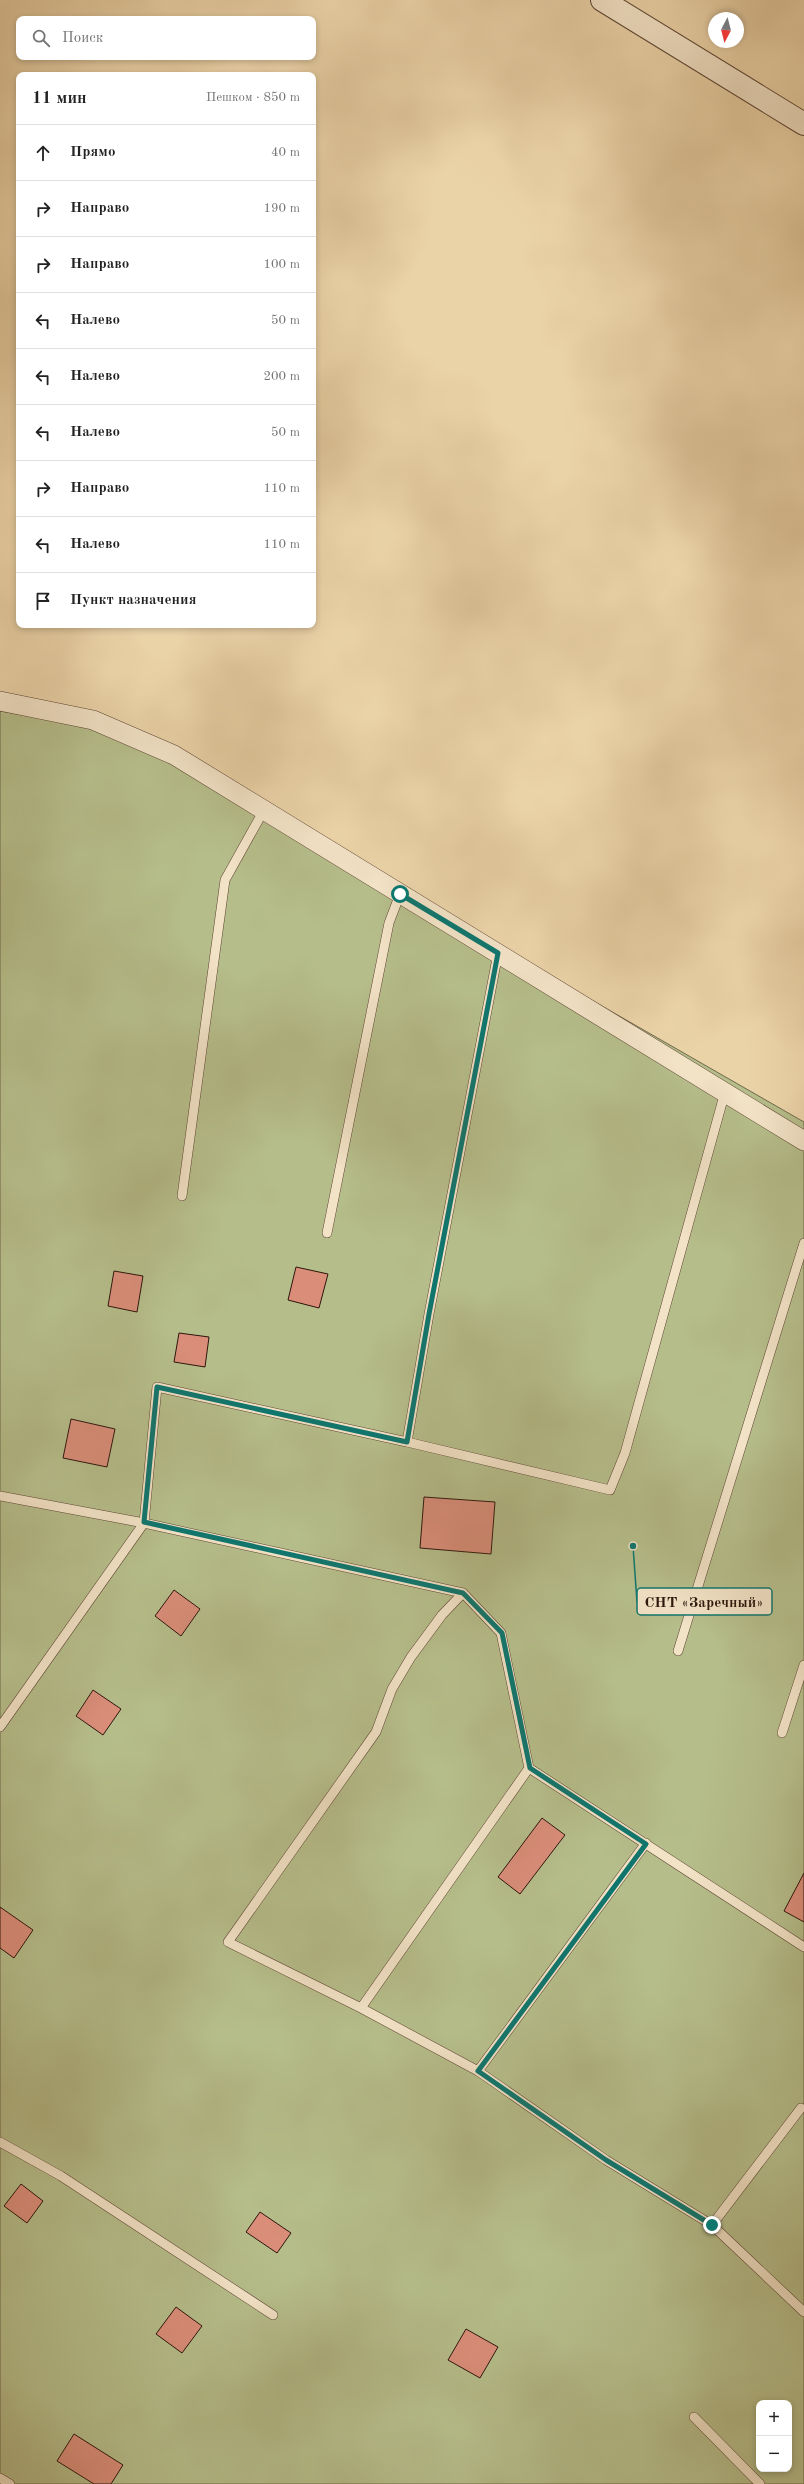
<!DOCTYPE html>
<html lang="ru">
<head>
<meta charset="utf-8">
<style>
	body { margin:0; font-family:"Old Standard TT",serif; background:#f6f6f6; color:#222 }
	.controls { position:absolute; right:12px; bottom:12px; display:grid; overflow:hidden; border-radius:8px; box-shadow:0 2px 6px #0003 }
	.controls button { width:36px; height:36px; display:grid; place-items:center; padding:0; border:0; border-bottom:1px solid #e0e0e0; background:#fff; color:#222; font:20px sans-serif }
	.compass { position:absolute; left:708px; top:12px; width:36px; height:36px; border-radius:50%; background:#fff; box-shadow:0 2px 6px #0003; rotate:187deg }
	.stop { position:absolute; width:12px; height:12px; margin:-9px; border:3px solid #0f766e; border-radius:50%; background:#fff }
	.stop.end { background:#0f766e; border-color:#fff; box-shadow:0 1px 4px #0008 }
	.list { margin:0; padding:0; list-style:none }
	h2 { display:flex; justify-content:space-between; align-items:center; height:52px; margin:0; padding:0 16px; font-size:17px }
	h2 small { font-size:13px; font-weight:400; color:#767676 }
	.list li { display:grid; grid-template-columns:26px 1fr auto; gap:12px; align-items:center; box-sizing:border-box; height:56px; padding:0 16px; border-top:1px solid #e0e0e0 }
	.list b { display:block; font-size:15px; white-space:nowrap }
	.list em { font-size:13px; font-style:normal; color:#767676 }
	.icon { flex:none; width:22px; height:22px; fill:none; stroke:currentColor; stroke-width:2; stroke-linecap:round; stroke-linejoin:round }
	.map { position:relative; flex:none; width:804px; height:2484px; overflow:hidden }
	.search { position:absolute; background:#fff; box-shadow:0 2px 6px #0003; left:16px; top:16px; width:300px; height:44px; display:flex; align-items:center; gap:10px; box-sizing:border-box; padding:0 14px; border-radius:8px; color:#767676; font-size:15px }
	.panel { position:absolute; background:#fff; box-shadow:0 2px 6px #0003; left:16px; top:72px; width:300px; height:556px; border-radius:8px }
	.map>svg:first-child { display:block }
	.green { fill:#b5bd8a; stroke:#71694b; fill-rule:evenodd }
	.building { fill:#da8e7a; stroke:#2d150c }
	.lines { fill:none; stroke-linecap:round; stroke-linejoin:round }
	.service-casing { stroke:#5c4433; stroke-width:10 }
	.minor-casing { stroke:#5c4433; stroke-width:20 }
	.tertiary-casing { stroke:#5c4433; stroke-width:24 }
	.service { stroke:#f2e2c6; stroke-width:9 }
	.minor { stroke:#f2e2c6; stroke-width:19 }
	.tertiary { stroke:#f2e2c6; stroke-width:22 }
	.route { stroke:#0f766e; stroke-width:5 }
	.leader { fill:none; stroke:#0f766e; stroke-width:1.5 }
	.callout-dot { fill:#0f766e; stroke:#f2e2c6; stroke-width:1.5 }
	.callout { fill:#f2e2c6; stroke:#0f766e; stroke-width:1.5 }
	.callout-label { font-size:15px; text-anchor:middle; font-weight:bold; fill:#2d150c }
</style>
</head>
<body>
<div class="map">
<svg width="804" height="2484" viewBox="0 0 804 2484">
	<rect width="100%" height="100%" fill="#ebd3a8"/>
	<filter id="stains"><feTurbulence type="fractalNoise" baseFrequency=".005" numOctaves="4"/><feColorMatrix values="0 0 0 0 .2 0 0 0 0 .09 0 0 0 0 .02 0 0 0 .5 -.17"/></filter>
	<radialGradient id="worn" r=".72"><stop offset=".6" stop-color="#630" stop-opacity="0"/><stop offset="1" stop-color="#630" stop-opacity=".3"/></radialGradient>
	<path class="green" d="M 0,711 L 126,733 L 804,1122 L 804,2484 L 0,2484 ZM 759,2403 L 789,2403 L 789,2469 L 759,2469 Z"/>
	<path class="building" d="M 296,1267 L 328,1274 L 319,1308 L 288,1300 Z
		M 114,1271 L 143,1276 L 137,1312 L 108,1306 Z
		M 179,1333 L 209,1337 L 205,1367 L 174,1362 Z
		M 71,1419 L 115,1429 L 107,1467 L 63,1458 Z
		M 424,1497 L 495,1502 L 491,1554 L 420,1548 Z
		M 174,1590 L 200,1609 L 181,1636 L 155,1616 Z
		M 93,1690 L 121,1709 L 103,1735 L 76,1716 Z
		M 542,1818 L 565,1835 L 520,1894 L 498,1877 Z
		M 804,1873 L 804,1922 L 784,1911 Z
		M 0,1907 L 33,1930 L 14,1958 L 0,1948 Z
		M 21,2184 L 43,2201 L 27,2223 L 4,2206 Z
		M 260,2212 L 291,2233 L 277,2253 L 246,2232 Z
		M 176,2307 L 202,2326 L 182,2353 L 156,2334 Z
		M 466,2329 L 498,2347 L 480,2378 L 448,2360 Z
		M 74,2434 L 123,2465 L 111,2484 L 94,2484 L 57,2461 Z"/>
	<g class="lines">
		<g class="service-casing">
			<path id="service" d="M 182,1196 L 225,880 L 264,810
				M 327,1233 L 389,923 L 400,894
				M 407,1442 L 610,1490 L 625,1453 L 725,1092
				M 0,1496 L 144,1523 L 463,1593 L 442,1615 L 411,1657 L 392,1689 L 376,1732 L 228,1942 L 361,2008 L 529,1768 L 804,1947
				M 463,1593 L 501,1633 L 529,1768
				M 678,1651 L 804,1243
				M 0,1727 L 144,1523 L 157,1387 L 407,1442 L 429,1314 L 498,953
				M 782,1733 L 804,1665
				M 646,1843 L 478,2071 L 606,2160 L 712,2225
				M 361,2008 L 478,2071
				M 801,2108 L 712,2225 L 804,2312
				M 0,2142 L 61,2176 L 273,2315
				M 694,2417 L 760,2484
				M 0,2478 L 10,2484"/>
		</g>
		<g class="minor-casing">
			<path id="minor" d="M 0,701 L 93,720 L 174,755 L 804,1141"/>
		</g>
		<g class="tertiary-casing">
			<path id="tertiary" d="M 602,0 L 804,124"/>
		</g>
		<use href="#service" class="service"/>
		<use href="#minor" class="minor"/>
		<use href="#tertiary" class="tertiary"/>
	</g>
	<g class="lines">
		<path class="route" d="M 400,894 L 498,953 L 429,1314 L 407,1442 L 157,1387 L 144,1522 L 463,1593 L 502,1633 L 530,1768 L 646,1844 L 478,2071 L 606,2160 L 712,2225"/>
	</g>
	<path class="leader" d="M633 1546L637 1602"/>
	<circle class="callout-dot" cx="633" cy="1546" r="4"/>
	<rect class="callout" x="637" y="1588" width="135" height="27" rx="4"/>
	<g class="callout-label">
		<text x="704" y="1607">СНТ «Заречный»</text>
	</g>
	<rect width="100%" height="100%" filter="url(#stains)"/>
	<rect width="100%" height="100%" fill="url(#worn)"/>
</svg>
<div class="controls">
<button>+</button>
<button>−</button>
</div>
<svg class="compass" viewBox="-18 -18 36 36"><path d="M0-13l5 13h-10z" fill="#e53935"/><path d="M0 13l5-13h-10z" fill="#767676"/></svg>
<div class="stop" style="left:400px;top:894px"></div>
<div class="stop end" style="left:712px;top:2225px"></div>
<div class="search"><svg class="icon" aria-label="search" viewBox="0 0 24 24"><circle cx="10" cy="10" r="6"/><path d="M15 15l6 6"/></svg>Поиск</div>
<section class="panel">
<h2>11 мин<small>Пешком · 850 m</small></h2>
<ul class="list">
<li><svg class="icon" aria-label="ahead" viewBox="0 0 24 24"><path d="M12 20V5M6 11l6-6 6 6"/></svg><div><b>Прямо</b></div><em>40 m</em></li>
<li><svg class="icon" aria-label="right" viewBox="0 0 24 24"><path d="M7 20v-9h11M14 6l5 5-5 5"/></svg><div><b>Направо</b></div><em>190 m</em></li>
<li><svg class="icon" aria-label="right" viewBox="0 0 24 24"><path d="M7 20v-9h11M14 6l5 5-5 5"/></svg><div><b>Направо</b></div><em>100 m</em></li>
<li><svg class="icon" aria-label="left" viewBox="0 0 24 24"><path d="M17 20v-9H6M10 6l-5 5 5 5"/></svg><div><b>Налево</b></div><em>50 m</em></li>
<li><svg class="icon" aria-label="left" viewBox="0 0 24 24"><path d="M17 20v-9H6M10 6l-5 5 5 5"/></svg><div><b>Налево</b></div><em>200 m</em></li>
<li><svg class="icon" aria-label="left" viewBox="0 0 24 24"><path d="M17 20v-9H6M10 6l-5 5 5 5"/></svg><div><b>Налево</b></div><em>50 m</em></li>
<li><svg class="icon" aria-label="right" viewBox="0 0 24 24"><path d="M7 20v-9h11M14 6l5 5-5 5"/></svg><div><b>Направо</b></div><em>110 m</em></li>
<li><svg class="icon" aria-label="left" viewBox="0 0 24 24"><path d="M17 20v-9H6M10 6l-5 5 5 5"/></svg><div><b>Налево</b></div><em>110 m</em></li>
<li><svg class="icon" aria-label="arrive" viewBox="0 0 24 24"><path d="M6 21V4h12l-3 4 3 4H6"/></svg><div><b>Пункт назначения</b></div></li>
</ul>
</section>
</div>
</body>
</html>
